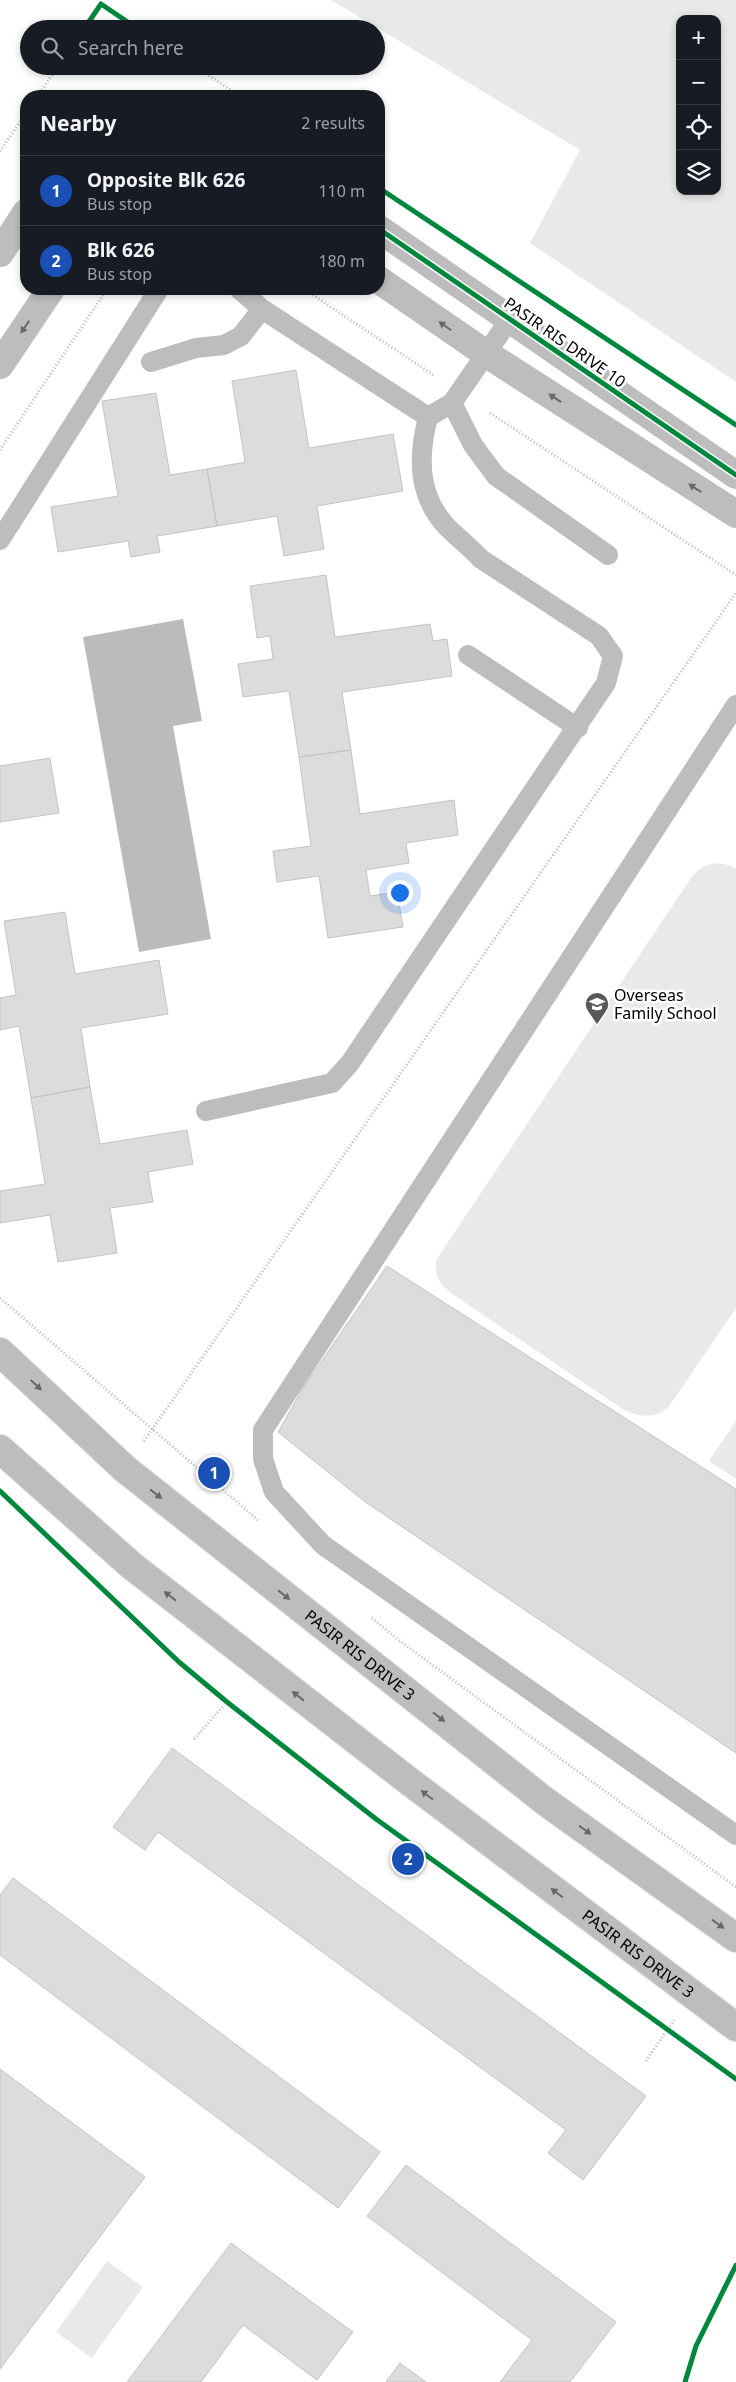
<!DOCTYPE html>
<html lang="en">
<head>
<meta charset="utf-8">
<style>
	body { margin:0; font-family:"Noto Sans",sans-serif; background:#242831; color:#f1f3f6 }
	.controls { position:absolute; right:15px; top:15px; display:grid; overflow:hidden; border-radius:10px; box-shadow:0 2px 8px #0003 }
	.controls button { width:45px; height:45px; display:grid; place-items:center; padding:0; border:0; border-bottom:1px solid #363941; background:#171b24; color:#f1f3f6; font:25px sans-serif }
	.you { position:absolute; left:399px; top:892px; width:18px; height:18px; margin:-12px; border:4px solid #fff; border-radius:50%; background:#1a73e8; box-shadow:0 0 0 8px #1a73e833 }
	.badge { display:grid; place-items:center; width:32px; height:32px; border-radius:50%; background:#adaeaf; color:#fff; font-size:16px; font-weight:700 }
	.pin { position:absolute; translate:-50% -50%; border:2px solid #fff; box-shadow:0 1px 5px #0006 }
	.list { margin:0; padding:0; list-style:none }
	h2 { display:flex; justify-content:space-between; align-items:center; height:65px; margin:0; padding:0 20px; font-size:21px }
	h2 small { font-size:16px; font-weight:400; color:#9ea1a6 }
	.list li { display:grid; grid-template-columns:32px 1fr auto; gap:15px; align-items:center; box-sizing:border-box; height:70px; padding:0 20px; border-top:1px solid #363941 }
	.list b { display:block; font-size:19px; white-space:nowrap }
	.list p { margin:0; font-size:16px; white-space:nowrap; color:#9ea1a6 }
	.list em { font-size:16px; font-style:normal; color:#9ea1a6 }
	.icon { flex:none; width:28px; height:28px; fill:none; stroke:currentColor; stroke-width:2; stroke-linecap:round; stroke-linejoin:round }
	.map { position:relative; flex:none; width:736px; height:2382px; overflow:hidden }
	.search { position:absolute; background:#171b24; box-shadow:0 2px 8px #0003; left:20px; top:20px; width:365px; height:55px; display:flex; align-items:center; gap:12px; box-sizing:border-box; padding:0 18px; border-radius:28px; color:#9ea1a6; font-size:19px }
	.panel { position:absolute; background:#171b24; box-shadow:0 2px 8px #0003; left:20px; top:90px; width:365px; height:205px; border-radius:20px }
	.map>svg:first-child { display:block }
	.green { fill:#e9e9e9; fill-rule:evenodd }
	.water { fill:#bbb }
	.building { fill:#dcdcdc; stroke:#c4c4c4 }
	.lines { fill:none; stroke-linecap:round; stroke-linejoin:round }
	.primary-casing { stroke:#dbdbdb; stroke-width:30 }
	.path { stroke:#b8b8b8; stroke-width:3; stroke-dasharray:1 2.5; stroke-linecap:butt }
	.service { stroke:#bdbdbd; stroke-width:20 }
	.minor { stroke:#bdbdbd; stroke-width:28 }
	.primary { stroke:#bdbdbd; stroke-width:28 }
	.cycleway-casing { stroke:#fff; stroke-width:8 }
	.cycleway { stroke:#00873e; stroke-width:5 }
	.oneway { fill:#686868 }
	.labels { text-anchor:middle; stroke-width:5; stroke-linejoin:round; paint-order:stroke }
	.street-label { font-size:16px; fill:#000; stroke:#fff }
	.poi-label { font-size:16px; fill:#000; stroke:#fff; text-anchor:start }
</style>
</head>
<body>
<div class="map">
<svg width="736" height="2382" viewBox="0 0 736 2382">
	<rect width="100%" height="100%" fill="#fff"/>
	<path class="green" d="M 331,0 L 736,0 L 736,382 L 530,243 L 580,150 ZM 680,19 L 717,19 L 717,191 L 680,191 Z
		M 716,863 L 729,865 L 736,869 L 736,1308 L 668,1408 C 652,1419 641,1417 624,1410 L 451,1293 C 438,1283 435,1276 436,1260 L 691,878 C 698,868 705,865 716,863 Z
		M 736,1421 L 736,1479 L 709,1461 Z
		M 107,2261 L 143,2287 L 92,2358 L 56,2332 Z"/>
	<path class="water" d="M 183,619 L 202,721 L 173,726 L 211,939 L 139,952 L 83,637 Z"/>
	<path class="building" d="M 296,370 L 309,448 L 393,434 L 403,491 L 317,506 L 324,549 L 284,556 L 277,516 L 217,526 L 207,469 L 245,462 L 232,381 Z
		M 156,393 L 170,475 L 207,469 L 217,526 L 157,536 L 160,552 L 131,557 L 128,541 L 58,552 L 51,507 L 118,496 L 102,401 Z
		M 326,575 L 335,637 L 430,624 L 433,641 L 447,639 L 452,676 L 342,692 L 351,750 L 299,757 L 289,691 L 243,697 L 238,664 L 273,659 L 270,636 L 257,638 L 250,586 Z
		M 351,750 L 360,814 L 454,800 L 458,835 L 406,843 L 409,863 L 366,870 L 370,896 L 397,892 L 403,927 L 328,938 L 319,876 L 277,882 L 273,851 L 311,846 L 299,757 Z
		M 50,758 L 59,813 L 0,822 L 0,766 Z
		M 65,912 L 75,974 L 159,960 L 168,1014 L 81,1028 L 90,1087 L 31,1098 L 19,1026 L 0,1030 L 0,998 L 16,995 L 4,921 Z
		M 90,1087 L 100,1144 L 187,1130 L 193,1164 L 148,1172 L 153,1202 L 110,1208 L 117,1253 L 58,1262 L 50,1215 L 0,1223 L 0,1191 L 45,1184 L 31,1098 Z
		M 387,1266 L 736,1489 L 736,1753 L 364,1501 L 278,1432 L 303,1388 Z
		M 172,1748 L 646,2096 L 583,2180 L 548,2153 L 566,2130 L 158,1832 L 145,1850 L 113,1827 Z
		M 13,1878 L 380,2152 L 338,2208 L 0,1955 L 0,1895 Z
		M 0,2069 L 145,2177 L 0,2369 Z
		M 406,2165 L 616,2322 L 570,2382 L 500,2382 L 532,2340 L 367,2216 Z
		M 231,2243 L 353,2332 L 317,2380 L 243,2325 L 201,2382 L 127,2382 Z
		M 400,2363 L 426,2382 L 386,2382 Z"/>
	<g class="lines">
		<g class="primary-casing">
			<g id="primary">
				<path id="s1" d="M 0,1352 L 125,1469 L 546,1802 L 736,1938"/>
				<path id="s2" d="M 0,1449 L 132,1566 L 410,1782 L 736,2027"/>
			</g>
		</g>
		<path class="path" d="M 84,29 L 101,4 L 138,29
			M 194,66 L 240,96
			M 38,96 L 58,66
			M 0,151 L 26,113
			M 379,188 L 393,198
			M 458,241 L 736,425
			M 304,289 L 435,376
			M 490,413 L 736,575
			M 0,450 L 107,289
			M 0,1298 L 259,1521
			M 144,1441 L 736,593
			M 372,1618 L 397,1639 L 736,1887
			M 194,1739 L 227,1702
			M 646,2061 L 674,2020"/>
		<path class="service" d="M 239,289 L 262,309 L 428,417
			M 151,362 L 196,348 L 224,345 L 241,336 L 262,309
			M 452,403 L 473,445 L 496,476 L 608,555
			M 0,540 L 159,289
			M 468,655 L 578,728
			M 736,705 L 263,1430 L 263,1459 L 274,1492 L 323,1545 L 736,1835
			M 206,1111 L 332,1083 L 350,1063 L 606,683 L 613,656 L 599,636 L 481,559 C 470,547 458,538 447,527 C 417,495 418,456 428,417 L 452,403 L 510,319"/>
		<path class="minor" d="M 379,229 L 736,475
			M 0,253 L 26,213
			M 379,280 L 485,353 L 736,514
			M 0,365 L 51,289"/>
		<use href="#primary" class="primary"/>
		<g class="cycleway-casing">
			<path id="cycleway" d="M 84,29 L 101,4 L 138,29
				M 379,188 L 736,425
				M 379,229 L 736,475
				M 0,1491 L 179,1662 L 227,1702 L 376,1819 L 736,2079
				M 685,2382 L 696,2346 L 736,2265"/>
		</g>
		<use href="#cycleway" class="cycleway"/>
	</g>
	<defs><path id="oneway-solid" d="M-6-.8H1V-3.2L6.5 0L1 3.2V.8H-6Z" transform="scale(1.25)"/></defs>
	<g class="oneway">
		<use href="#oneway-solid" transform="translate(445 326) rotate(-145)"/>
		<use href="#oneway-solid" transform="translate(25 327) rotate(124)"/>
		<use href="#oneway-solid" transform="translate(555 398) rotate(-147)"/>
		<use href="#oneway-solid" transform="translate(695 488) rotate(-147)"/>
		<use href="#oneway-solid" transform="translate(36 1385) rotate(43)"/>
		<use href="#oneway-solid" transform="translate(156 1494) rotate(38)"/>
		<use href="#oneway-solid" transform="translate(284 1595) rotate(38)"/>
		<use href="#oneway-solid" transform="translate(170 1596) rotate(-142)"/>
		<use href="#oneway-solid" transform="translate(298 1696) rotate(-142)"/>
		<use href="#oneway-solid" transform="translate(439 1717) rotate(38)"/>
		<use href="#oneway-solid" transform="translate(427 1795) rotate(-143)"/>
		<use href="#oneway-solid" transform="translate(585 1830) rotate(36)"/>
		<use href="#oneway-solid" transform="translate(557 1893) rotate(-143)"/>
		<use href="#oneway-solid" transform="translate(718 1924) rotate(36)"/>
	</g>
	<defs>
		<g id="school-pin" transform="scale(1.25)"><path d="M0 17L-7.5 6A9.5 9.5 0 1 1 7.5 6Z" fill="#595959" stroke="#fff"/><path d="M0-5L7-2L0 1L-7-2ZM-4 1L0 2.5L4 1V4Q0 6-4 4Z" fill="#fff"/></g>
	</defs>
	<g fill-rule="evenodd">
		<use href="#school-pin" x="597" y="1004"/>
	</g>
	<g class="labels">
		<g class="street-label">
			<text transform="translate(565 342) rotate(35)" y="6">PASIR RIS DRIVE 10</text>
			<text dy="6" stroke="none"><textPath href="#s1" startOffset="471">PASIR RIS DRIVE 3</textPath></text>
			<text dy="6" stroke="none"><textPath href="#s2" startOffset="814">PASIR RIS DRIVE 3</textPath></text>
		</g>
		<g class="poi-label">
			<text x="614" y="1001">Overseas<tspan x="614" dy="18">Family School</tspan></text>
		</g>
	</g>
</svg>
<div class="controls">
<button>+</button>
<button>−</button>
<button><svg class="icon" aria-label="locate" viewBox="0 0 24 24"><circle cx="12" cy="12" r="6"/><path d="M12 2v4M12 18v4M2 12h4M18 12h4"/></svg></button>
<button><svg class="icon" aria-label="layers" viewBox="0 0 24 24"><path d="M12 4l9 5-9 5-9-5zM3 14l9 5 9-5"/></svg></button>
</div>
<div class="you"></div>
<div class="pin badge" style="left:214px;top:1473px;background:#1a4fb4">1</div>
<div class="pin badge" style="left:408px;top:1859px;background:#1a4fb4">2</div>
<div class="search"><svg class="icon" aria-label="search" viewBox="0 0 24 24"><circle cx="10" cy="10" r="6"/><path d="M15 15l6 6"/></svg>Search here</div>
<section class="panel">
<h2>Nearby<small>2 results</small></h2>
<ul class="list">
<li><span class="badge" style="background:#1a4fb4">1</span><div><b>Opposite Blk 626</b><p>Bus stop</p></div><em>110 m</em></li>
<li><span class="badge" style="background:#1a4fb4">2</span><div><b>Blk 626</b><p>Bus stop</p></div><em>180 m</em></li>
</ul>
</section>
</div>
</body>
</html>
